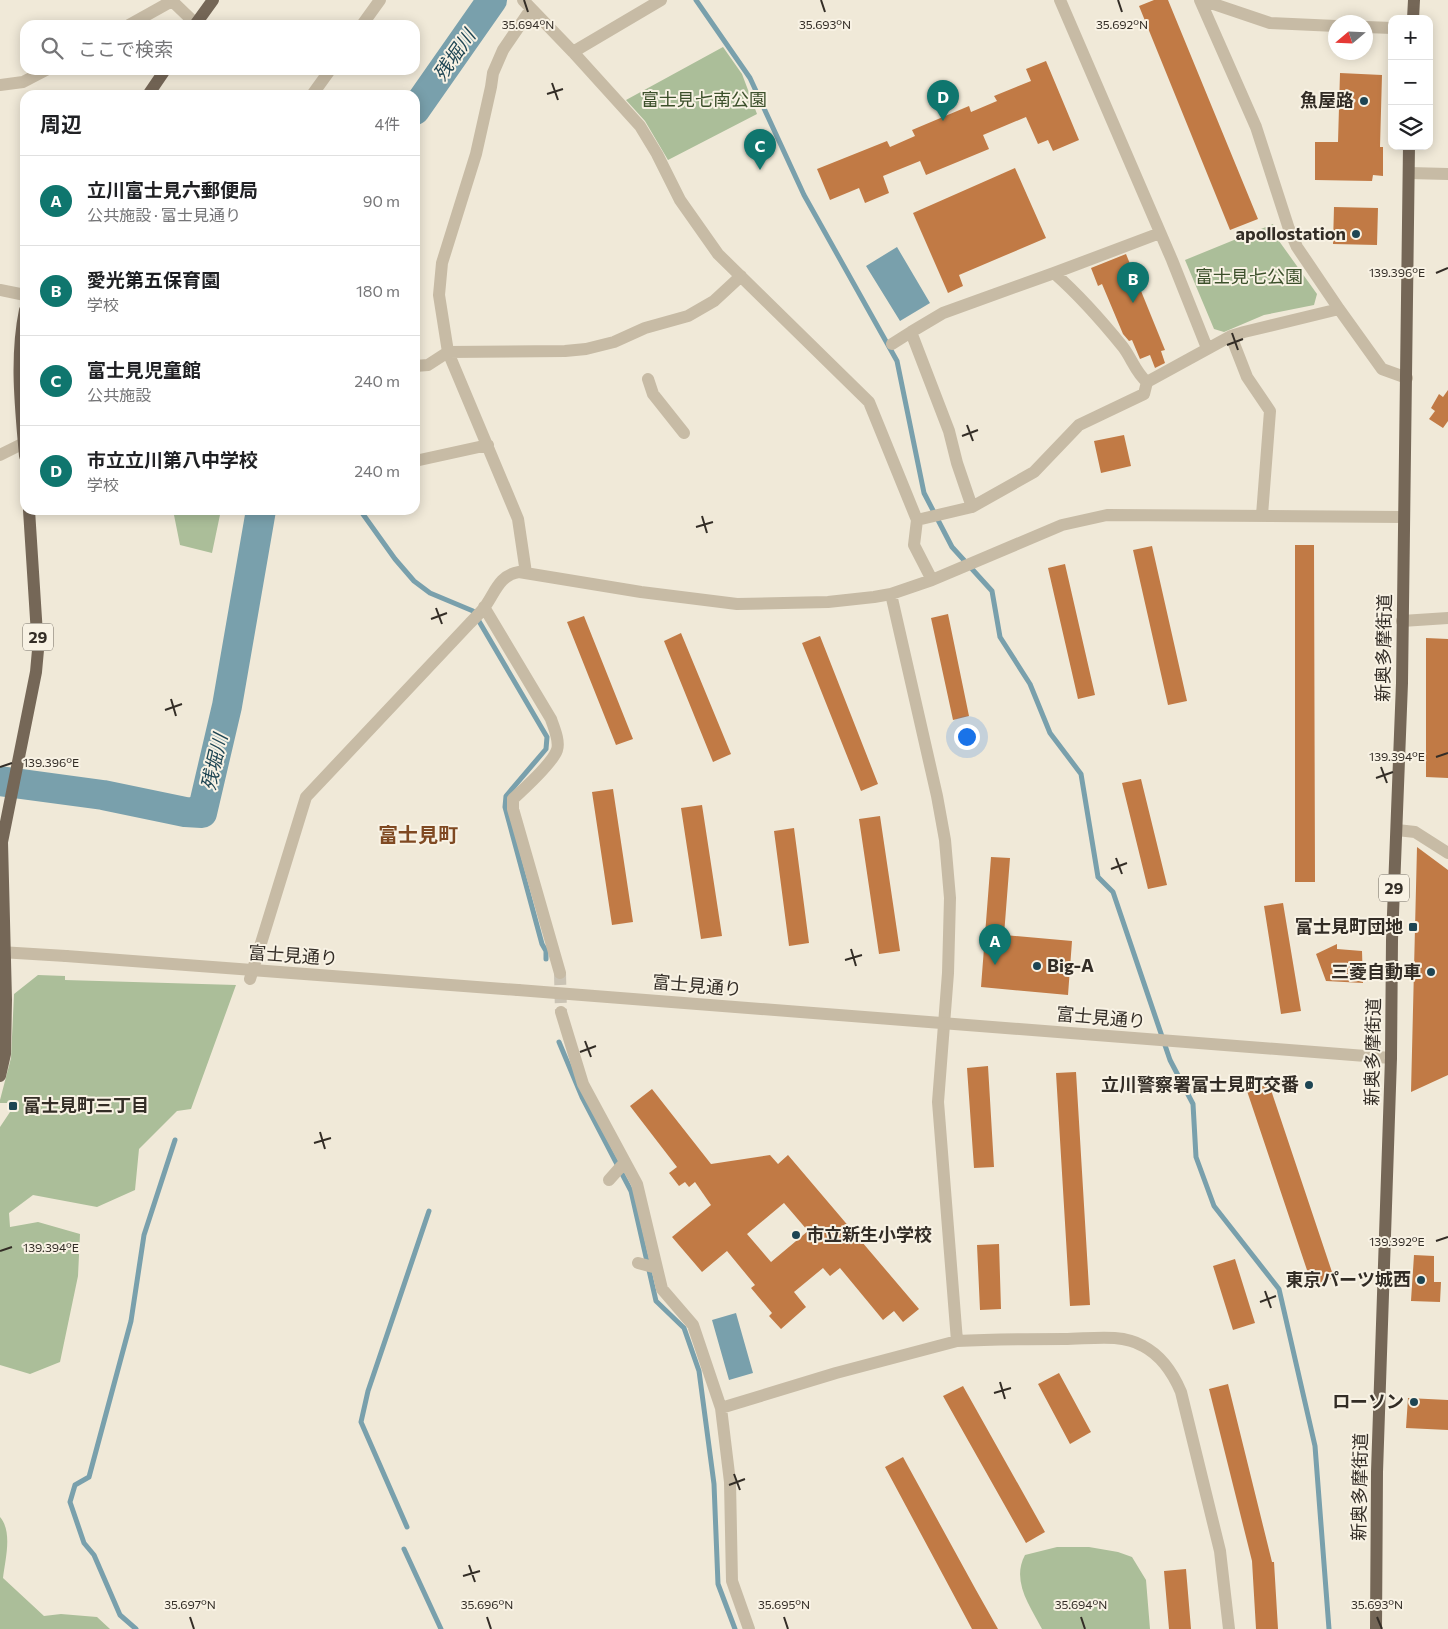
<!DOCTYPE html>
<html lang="ja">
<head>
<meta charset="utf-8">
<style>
	body { margin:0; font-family:Commissioner,"Noto Sans JP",sans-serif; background:#f2f2f2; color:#202124 }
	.controls { position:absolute; right:15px; top:15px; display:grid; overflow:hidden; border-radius:10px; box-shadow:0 2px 12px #0003 }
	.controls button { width:45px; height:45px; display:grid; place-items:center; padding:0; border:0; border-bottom:1px solid #e0e0e0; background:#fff; color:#202124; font:25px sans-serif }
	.compass { position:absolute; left:1328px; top:15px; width:45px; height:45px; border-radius:50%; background:#fff; box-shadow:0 2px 12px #0003; rotate:251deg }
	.you { position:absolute; left:966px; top:736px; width:18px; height:18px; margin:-12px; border:4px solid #fff; border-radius:50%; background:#1a73e8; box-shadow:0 0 0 8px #1a73e833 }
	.badge { display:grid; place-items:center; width:32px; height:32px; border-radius:50%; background:#0f766e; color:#fff; font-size:16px; font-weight:700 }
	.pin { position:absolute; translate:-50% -41px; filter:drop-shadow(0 1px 2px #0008) }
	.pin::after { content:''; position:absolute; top:26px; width:18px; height:15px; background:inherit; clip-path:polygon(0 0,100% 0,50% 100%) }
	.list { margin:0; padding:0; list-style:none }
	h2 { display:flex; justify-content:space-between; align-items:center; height:65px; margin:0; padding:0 20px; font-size:21px }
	h2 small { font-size:16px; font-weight:400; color:#757577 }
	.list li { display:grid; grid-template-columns:32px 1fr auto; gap:15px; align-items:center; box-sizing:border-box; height:90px; padding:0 20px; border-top:1px solid #e0e0e0 }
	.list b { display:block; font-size:19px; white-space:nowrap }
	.list p { margin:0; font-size:16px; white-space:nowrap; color:#757577 }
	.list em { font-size:16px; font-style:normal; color:#757577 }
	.icon { flex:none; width:28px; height:28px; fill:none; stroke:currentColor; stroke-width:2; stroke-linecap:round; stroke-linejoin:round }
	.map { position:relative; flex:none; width:1448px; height:1629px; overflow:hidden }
	.search { position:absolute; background:#fff; box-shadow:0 2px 12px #0003; left:20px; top:20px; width:400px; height:55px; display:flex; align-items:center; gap:12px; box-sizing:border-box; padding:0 18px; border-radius:15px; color:#757577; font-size:19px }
	.panel { position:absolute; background:#fff; box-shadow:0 2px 12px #0003; left:20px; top:90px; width:400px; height:425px; border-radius:15px }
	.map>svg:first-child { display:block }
	.green { fill:#abbe99 }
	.water { fill:#79a0ac }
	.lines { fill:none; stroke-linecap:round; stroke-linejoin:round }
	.stream { stroke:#79a0ac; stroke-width:5 }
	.river { stroke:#79a0ac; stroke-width:30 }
	.building { fill:#c17a45; fill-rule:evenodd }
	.minor-tunnel { stroke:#cac3b4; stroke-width:12; stroke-dasharray:12 6; stroke-linecap:butt }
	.minor { stroke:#c7bba5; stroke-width:12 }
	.tertiary { stroke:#c7bba5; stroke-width:12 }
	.primary { stroke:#756757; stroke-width:12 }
	.tertiary-bridge { stroke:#c7bba5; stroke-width:12 }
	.ticks { fill:none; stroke:#332d26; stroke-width:2 }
	.poi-dot { fill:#1e4553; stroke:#f8f2e4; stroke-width:2 }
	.labels { text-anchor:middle; stroke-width:4; stroke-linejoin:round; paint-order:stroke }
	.shield { fill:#f8f2e4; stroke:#6e685f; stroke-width:1 }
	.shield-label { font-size:16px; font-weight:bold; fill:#332d26 }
	.park-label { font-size:18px; fill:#3c502b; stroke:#f8f2e4 }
	.poi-label { font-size:18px; font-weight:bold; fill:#332d26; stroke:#f8f2e4; text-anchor:end }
	.street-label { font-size:18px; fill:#332d26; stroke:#f8f2e4 }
	.water-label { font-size:19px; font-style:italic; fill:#1e4553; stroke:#f8f2e4 }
	.quarter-label { font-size:20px; font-weight:bold; fill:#7f4922; stroke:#f8f2e4 }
	.ticks-label { font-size:12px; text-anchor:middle; fill:#332d26; stroke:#f8f2e4; stroke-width:4; stroke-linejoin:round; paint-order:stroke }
</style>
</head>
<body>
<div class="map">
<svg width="1448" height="1629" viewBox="0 0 1448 1629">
	<rect width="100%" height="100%" fill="#f0e9d8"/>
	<path class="green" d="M 723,47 L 742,74 L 757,114 L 668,160 L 645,121 L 626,100 Z
		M 1273,224 L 1279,241 L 1317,294 L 1314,305 L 1264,315 L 1224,332 L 1214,329 L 1185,260 Z
		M 173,510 L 221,510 L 212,553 L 180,545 Z
		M 38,975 L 65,976 L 65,980 L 236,985 L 191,1109 L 177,1111 L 139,1149 L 135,1190 L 97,1207 L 33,1195 L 9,1213 L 10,1227 L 38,1222 L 80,1234 L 78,1276 L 60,1362 L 30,1374 L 0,1365 L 0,1127 L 16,1103 L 0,1103 L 0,1100 L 11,1058 L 14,994 Z
		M 0,1517 C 13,1532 5,1560 3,1578 L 44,1616 L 61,1614 L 97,1617 L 110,1629 L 0,1629 Z
		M 1057,1547 L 1089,1547 L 1118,1552 L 1132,1557 L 1146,1580 L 1150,1629 L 1042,1629 C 1030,1606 1011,1581 1025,1555 Z"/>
	<path class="water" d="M 897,247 L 930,303 L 900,321 L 866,266 Z
		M 736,1313 L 753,1373 L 729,1380 L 712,1320 Z"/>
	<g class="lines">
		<path class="stream" d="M 696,0 L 750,78 L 804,195 L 897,361 L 924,493 L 952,547 L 992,591 L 1000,637 L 1030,684 L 1050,733 L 1081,774 L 1098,877 L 1113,892 L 1170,1060 L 1193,1104 L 1196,1157 L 1214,1206 L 1279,1289 L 1315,1446 L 1329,1629
			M 360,510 L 395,559 L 414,581 L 430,593 L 473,611 L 547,737 L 546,749 L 506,796 L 505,807 L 542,944 L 546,951 L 546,959
			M 559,1042 L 582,1097 L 631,1191 L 656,1301 L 684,1328 L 699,1371 L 714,1484 L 718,1584 L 735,1629
			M 407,1527 L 361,1422 L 368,1391 L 429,1211
			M 404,1549 L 441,1629
			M 136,1629 L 120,1615 L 94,1555 L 84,1543 L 70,1502 L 75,1485 L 89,1477 L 131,1321 L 144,1235 L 175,1140"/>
		<path class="river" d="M 415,110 L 492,0
			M 0,781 L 103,795 L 185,812 L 202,813 L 227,706 L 261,510"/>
	</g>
	<path class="building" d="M 1154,0 L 1168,0 L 1258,219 L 1230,230 L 1139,6 Z
		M 1046,61 L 1079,140 L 1053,151 L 1048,140 L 1038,144 L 1026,117 L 983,135 L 989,149 L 926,175 L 920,161 L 883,176 L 889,193 L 865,203 L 859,188 L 830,200 L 817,169 L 887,141 L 890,147 L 915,136 L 912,130 L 969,106 L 971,112 L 997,101 L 994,96 L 1031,81 L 1026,69 Z
		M 1340,73 L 1382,75 L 1380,147 L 1383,147 L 1383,176 L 1373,175 L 1372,181 L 1315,180 L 1315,142 L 1338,142 Z
		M 1015,168 L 1046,238 L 959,275 L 963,286 L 948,293 L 913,213 Z
		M 1334,207 L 1378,208 L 1377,245 L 1333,244 Z
		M 1126,254 L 1165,350 L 1161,351 L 1165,363 L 1155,368 L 1150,355 L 1140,359 L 1132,340 L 1129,341 L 1123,334 L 1102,284 L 1098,286 L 1091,268 Z
		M 1448,390 L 1448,421 L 1443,428 L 1429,419 L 1435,411 L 1431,408 L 1439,394 L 1443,397 Z
		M 1124,435 L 1131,466 L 1101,473 L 1094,441 Z
		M 1295,545 L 1314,545 L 1315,882 L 1295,882 Z
		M 1152,546 L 1187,701 L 1168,705 L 1133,550 Z
		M 1065,564 L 1095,695 L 1078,699 L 1048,568 Z
		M 948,614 L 969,716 L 953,720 L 931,618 Z
		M 584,616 L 633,739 L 616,745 L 567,622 Z
		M 681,633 L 731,754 L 713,762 L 664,641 Z
		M 820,636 L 878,784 L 861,791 L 802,643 Z
		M 1426,638 L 1448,639 L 1448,778 L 1426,777 Z
		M 1141,779 L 1167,885 L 1148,889 L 1122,783 Z
		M 613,789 L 633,922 L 612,925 L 592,792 Z
		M 702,805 L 722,936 L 701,939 L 681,808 Z
		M 880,816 L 900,951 L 879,954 L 859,819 Z
		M 794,828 L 809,943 L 789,946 L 774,831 Z
		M 1417,847 L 1448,870 L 1448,1075 L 1411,1092 Z
		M 991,857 L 1010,858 L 1004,935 L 1072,941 L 1068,995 L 981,987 Z
		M 1283,903 L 1301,1011 L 1281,1014 L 1264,906 Z
		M 1337,944 L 1337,949 L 1362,951 L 1363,983 L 1326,981 L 1316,954 Z
		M 988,1066 L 994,1167 L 974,1168 L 967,1068 Z
		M 1076,1072 L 1090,1305 L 1070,1306 L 1056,1073 Z
		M 1269,1084 L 1334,1278 L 1312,1285 L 1247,1091 Z
		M 652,1089 L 711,1164 L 770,1155 L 778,1164 L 788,1155 L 919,1309 L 903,1322 L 894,1311 L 883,1320 L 840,1268 L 830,1276 L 823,1268 L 794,1292 L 806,1307 L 781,1329 L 769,1316 L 772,1313 L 751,1288 L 755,1285 L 727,1251 L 702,1272 L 672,1237 L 711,1205 L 695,1182 L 689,1187 L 685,1182 L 679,1186 L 669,1173 L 677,1167 L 630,1106 ZM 784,1203 L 808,1231 L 771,1262 L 747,1234 Z
		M 999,1244 L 1001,1309 L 980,1310 L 977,1245 Z
		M 1414,1255 L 1434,1256 L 1434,1282 L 1441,1282 L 1440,1302 L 1411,1301 Z
		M 1235,1259 L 1255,1323 L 1233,1330 L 1213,1266 Z
		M 1059,1373 L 1091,1432 L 1070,1444 L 1038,1384 Z
		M 1228,1384 L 1272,1562 L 1274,1562 L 1278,1629 L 1256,1629 L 1252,1561 L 1209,1389 Z
		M 963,1386 L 1045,1532 L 1026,1543 L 943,1396 Z
		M 1408,1398 L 1448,1400 L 1448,1430 L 1406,1428 Z
		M 903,1457 L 976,1590 L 998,1629 L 972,1629 L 885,1467 Z
		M 1186,1569 L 1191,1629 L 1169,1629 L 1164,1571 Z"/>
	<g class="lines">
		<path class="minor-tunnel" d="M 560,973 L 561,1012"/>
		<path class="minor" d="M 171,0 L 196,24
			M 523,0 L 573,52 L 661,0
			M 1060,0 L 1172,260 L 1207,348
			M 1200,0 L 1256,127 L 1289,229 L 1297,247 L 1339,309 L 1382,369 L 1407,378
			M 1202,0 L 1270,23 L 1336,26
			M 129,25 L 172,1
			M 362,25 L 380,0
			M 1366,27 L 1392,28
			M 573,52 L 640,126 L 657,154 L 680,200 L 718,254 L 869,402 L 917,520
			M 0,85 L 23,82 L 46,70
			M 312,95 L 330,70
			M 1409,173 L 1448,174
			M 1054,273 C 1080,296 1102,321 1123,347 C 1132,359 1136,373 1147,382
			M 0,290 L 25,295
			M 1231,336 L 1247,377 L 1270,411 L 1262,515
			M 892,344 L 911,332
			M 415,366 L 428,365 L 448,352 L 565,351 L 586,349 L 614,342 L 645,328 L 688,316 L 714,301 L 741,276
			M 648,379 L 653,394 L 684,433
			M 0,455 L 24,443
			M 415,461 L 488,445
			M 972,507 L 957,463 L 949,431 L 911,332 L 943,313 L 1054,273 L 1160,233
			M 526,573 L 518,519 L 448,352 L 439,295 L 442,263 L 476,154 L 491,87 L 493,73 L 503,50 L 531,9
			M 932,580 L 914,545 L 917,520 L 972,507 L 1034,472 L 1079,425 L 1144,394 L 1147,382 L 1231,336 L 1244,332 L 1339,309
			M 484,607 L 551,719 C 554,728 560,741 557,750 C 553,762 524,789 513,799 L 513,809 L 560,973
			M 1402,621 L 1448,618
			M 1397,830 L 1415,832 L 1448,853
			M 250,979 L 306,797 L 470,623 C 475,618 480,613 484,608 C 495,593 499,575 519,572 L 641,592 L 737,604 L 828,602 L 874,597 L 891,594 L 932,580 L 1062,525 L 1107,515 L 1403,517
			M 561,1012 L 583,1084 L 637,1184 L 662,1289 L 693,1325 L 721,1408 L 730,1482 L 732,1581 L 749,1629
			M 609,1180 L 625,1162
			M 638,1263 L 657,1268
			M 957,1341 C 993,1339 1029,1339 1064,1339 C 1090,1339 1121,1333 1143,1346 C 1162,1356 1173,1373 1181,1392 L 1220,1551 L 1229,1629
			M 721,1408 L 836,1373 L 957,1341 L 938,1102 L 948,973 L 950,898 L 945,840 L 937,796 L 891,594"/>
		<path class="tertiary" d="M 0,952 L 66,956
			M 518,990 L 1391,1058"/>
		<path class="primary" d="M 1413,19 L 1414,0
			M 195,25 L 213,0
			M 148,95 L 165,70
			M 25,310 C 15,359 21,408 25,456
			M 0,1076 L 5,1054 L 6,1000 L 2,842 L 36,672 L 38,650 L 29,510
			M 1376,1629 L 1377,1472 L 1391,1058 L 1392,940 L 1402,683 L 1409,146"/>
		<path class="tertiary-bridge" d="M 66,956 L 518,990"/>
	</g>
	<path class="ticks" d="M 524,0 L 528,12M 821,0 L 825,12M 1118,0 L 1122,12M 552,83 L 558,100M 547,94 L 563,89M 1436,273 L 1448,268M 1232,333 L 1238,350M 1227,345 L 1243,339M 967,425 L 973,441M 962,436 L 978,430M 702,516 L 707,533M 696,527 L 713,522M 436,608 L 442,624M 431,619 L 447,613M 171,699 L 176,716M 165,710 L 182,704M 1436,757 L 1448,753M 0,767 L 12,763M 1381,767 L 1387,783M 1376,778 L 1393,772M 1116,858 L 1122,874M 1111,869 L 1127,863M 851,949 L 856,966M 845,960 L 862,955M 585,1041 L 591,1057M 580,1052 L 596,1046M 320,1132 L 325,1149M 314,1143 L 331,1138M 1436,1241 L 1448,1237M 0,1251 L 12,1247M 1265,1291 L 1271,1308M 1260,1302 L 1276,1296M 1000,1382 L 1005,1399M 994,1393 L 1011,1388M 734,1474 L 740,1490M 729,1485 L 745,1479M 469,1565 L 475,1582M 463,1576 L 480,1571M 190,1617 L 194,1629M 487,1617 L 491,1629M 784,1617 L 788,1629M 1081,1617 L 1085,1629M 1377,1617 L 1382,1629"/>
	<g class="poi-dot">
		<circle cx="1364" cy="101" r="5"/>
		<circle cx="1356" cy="234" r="5"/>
		<rect x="1408" y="922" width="10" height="10" rx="2.5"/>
		<circle cx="1037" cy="966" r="5"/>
		<circle cx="1431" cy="972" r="5"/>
		<circle cx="1309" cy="1085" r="5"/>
		<rect x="8" y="1101" width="10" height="10" rx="2.5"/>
		<circle cx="796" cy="1235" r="5"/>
		<circle cx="1421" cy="1280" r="5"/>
		<circle cx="1414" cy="1402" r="5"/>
	</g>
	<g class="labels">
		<g class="shield">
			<rect x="23" y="623.5" width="30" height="27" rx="4"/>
			<rect x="1379" y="874.5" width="30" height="27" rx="4"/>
		</g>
		<g class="shield-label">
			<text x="38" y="643">29</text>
			<text x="1394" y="894">29</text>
		</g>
		<g class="park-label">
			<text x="704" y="106">富士見七南公園</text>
			<text x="1249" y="283">富士見七公園</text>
		</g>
		<g class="poi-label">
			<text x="1354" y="107">魚屋路</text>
			<text x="1346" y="240">apollostation</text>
			<text x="1403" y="933">富士見町団地</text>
			<text x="1047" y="972" text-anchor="start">Big-A</text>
			<text x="1421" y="978">三菱自動車</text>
			<text x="1299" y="1091">立川警察署富士見町交番</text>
			<text x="23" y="1112" text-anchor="start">富士見町三丁目</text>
			<text x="806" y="1241" text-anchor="start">市立新生小学校</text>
			<text x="1411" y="1286">東京パーツ城西</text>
			<text x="1404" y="1408">ローソン</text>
		</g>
		<g class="street-label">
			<text transform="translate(1384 648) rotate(-89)" y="6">新奥多摩街道</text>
			<text transform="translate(293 956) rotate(4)" y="6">富士見通り</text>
			<text transform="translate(697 986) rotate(5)" y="6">富士見通り</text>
			<text transform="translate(1101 1018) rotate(5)" y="6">富士見通り</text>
			<text transform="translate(1373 1052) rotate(-89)" y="6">新奥多摩街道</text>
			<text transform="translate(1360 1487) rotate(-89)" y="6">新奥多摩街道</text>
		</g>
		<g class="water-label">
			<text transform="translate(454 55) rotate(-55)" y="7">残堀川</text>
			<text transform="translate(214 762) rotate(-77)" y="7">残堀川</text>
		</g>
		<g class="quarter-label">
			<text x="418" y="842">富士見町</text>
		</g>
	</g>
	<g class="ticks-label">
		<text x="1122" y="29">35.692°N</text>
		<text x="528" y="29">35.694°N</text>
		<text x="825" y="29">35.693°N</text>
		<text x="1397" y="277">139.396°E</text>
		<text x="1397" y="761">139.394°E</text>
		<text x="51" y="767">139.396°E</text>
		<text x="1397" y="1246">139.392°E</text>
		<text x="51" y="1252">139.394°E</text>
		<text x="190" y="1609">35.697°N</text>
		<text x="487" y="1609">35.696°N</text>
		<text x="784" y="1609">35.695°N</text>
		<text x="1081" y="1609">35.694°N</text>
		<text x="1377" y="1609">35.693°N</text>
	</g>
</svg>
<div class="controls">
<button>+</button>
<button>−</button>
<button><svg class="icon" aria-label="layers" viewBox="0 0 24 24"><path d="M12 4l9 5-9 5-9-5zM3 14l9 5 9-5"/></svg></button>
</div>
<svg class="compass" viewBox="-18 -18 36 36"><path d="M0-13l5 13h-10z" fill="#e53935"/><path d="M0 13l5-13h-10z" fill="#757577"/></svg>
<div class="you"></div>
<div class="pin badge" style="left:995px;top:965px">A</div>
<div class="pin badge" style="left:1133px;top:303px">B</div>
<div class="pin badge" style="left:760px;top:170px">C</div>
<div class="pin badge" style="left:943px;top:121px">D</div>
<div class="search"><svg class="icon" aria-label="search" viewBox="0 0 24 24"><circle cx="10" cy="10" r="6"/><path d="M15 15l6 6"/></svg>ここで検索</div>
<section class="panel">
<h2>周辺<small>4件</small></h2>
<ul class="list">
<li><span class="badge">A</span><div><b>立川富士見六郵便局</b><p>公共施設 · 富士見通り</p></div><em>90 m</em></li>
<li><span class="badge">B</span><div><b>愛光第五保育園</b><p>学校</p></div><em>180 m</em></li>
<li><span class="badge">C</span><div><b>富士見児童館</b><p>公共施設</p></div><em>240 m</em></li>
<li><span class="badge">D</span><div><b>市立立川第八中学校</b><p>学校</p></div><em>240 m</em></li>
</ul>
</section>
</div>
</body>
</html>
